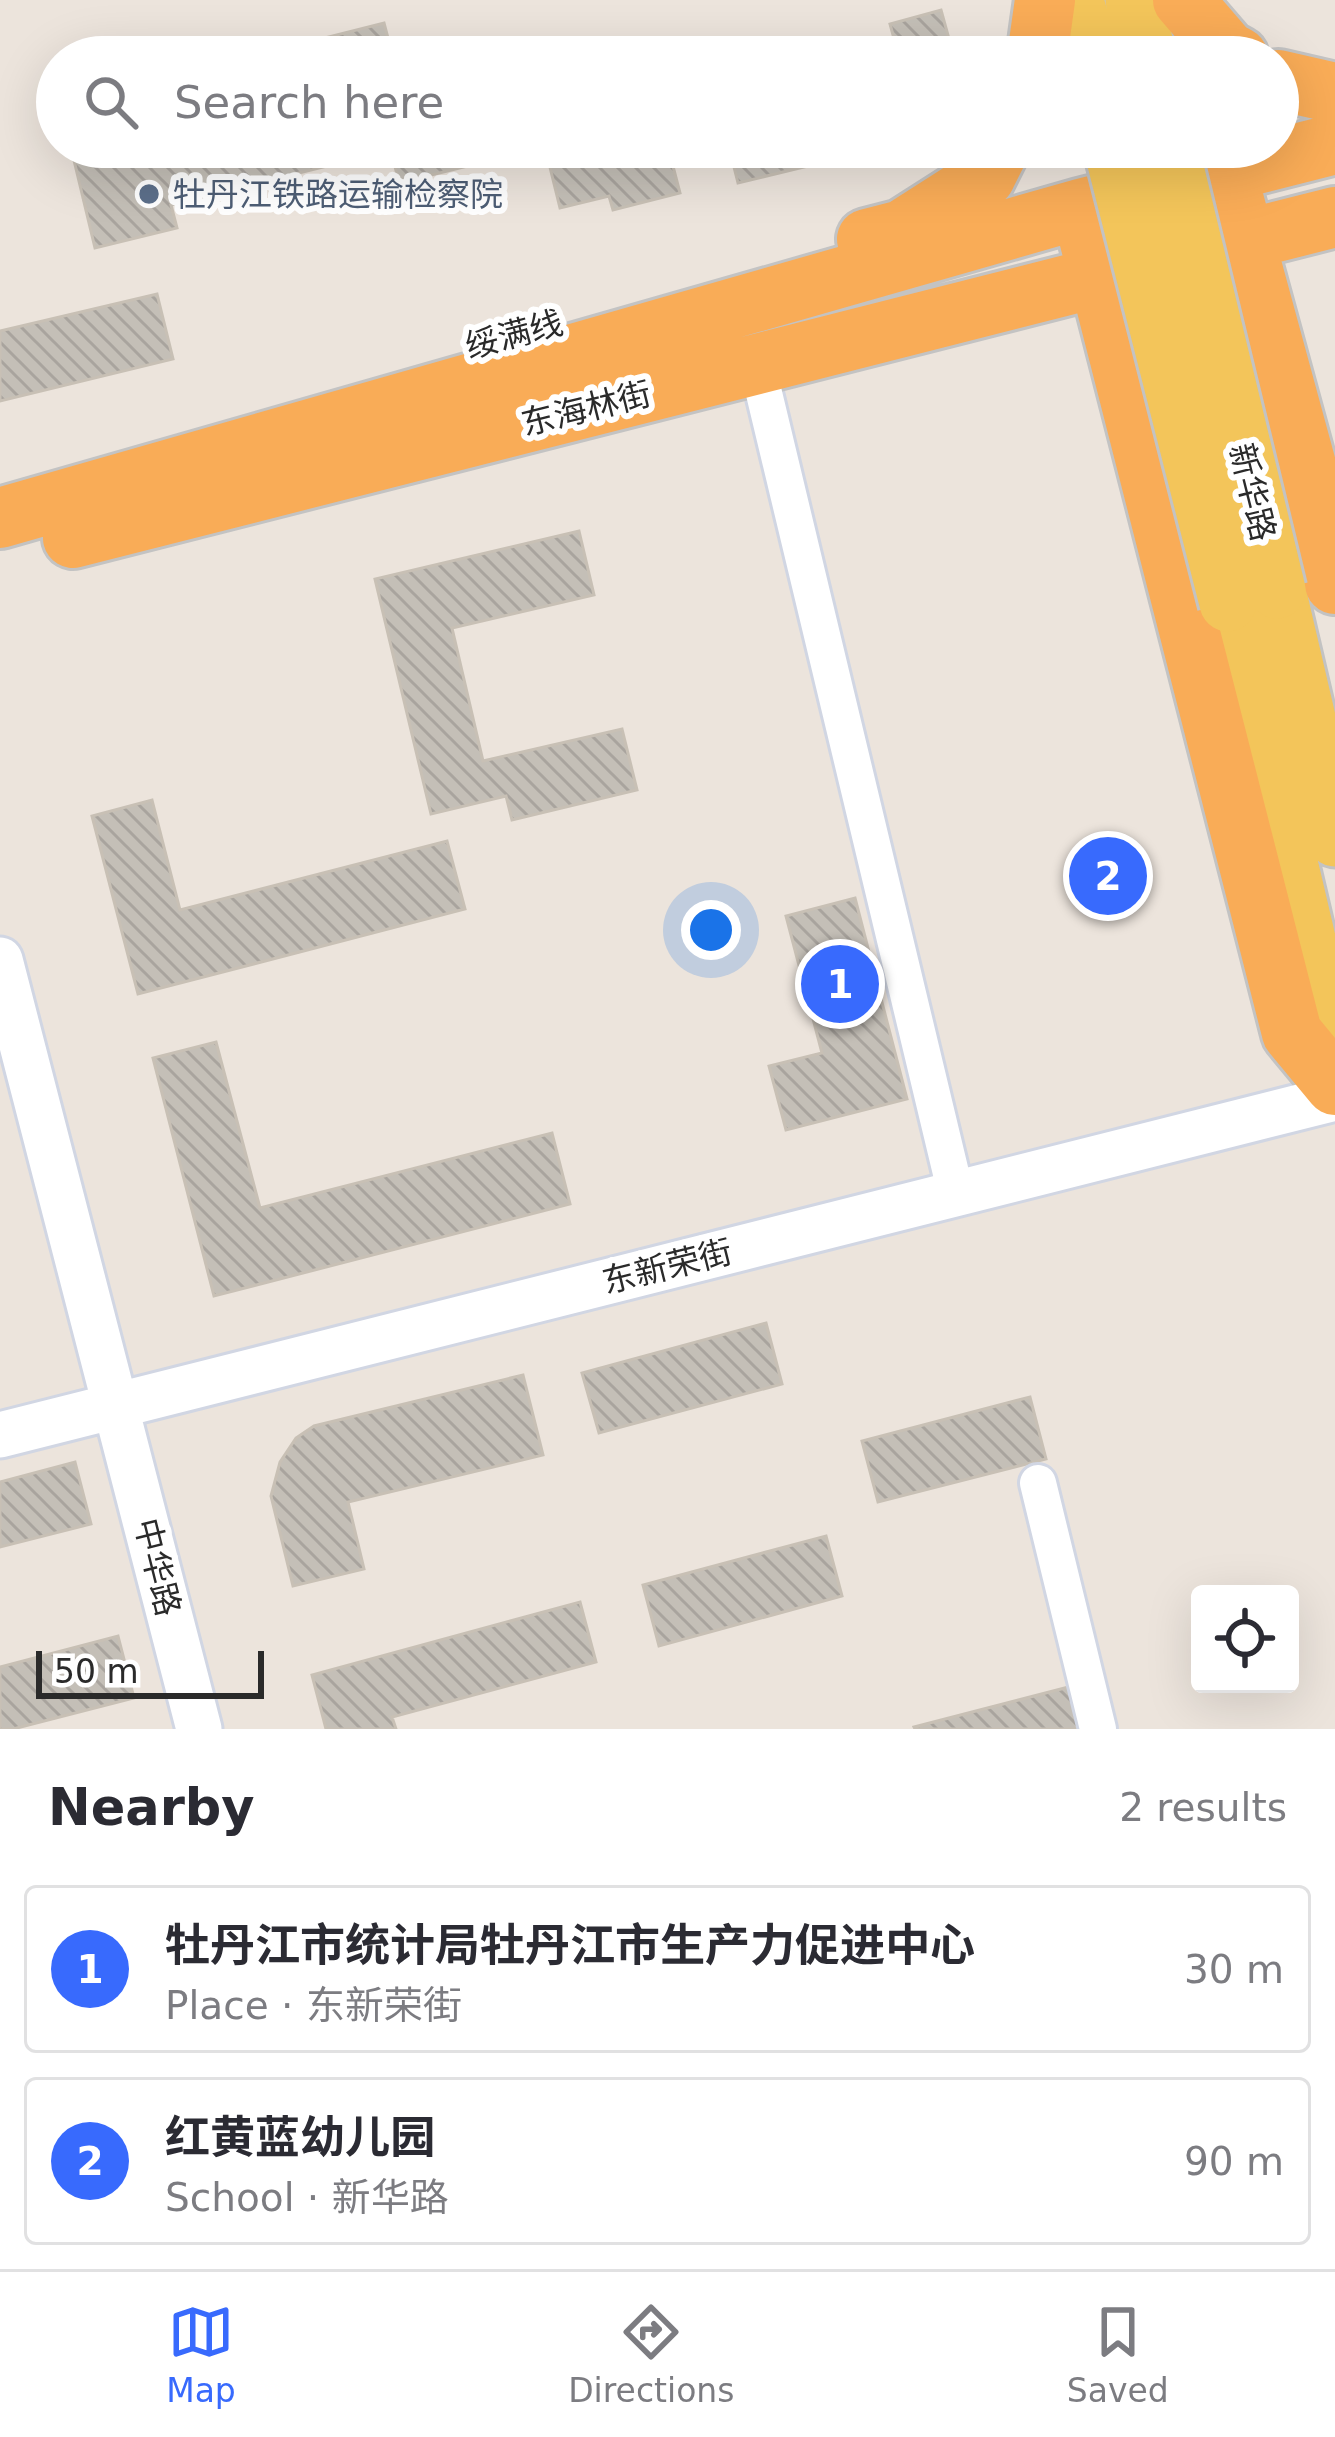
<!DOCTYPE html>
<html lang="en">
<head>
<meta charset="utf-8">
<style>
	body { margin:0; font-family:"DejaVu Sans","Noto Sans SC",sans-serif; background:#f2f2f3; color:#2b2b33 }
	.controls { position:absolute; right:36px; bottom:36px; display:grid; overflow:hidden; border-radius:12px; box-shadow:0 12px 48px #0002 }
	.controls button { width:108px; height:108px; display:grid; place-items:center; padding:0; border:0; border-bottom:3px solid #e1e1e2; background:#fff; color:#2b2b33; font:60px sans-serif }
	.scale { position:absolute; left:36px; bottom:30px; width:228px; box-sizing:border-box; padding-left:12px; border:6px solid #2a2a2a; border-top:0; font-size:33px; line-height:42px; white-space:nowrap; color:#2a2a2a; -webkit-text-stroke:9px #fff; paint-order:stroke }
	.you { position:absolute; left:711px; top:930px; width:42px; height:42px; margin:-30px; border:9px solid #fff; border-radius:50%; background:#1a73e8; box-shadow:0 0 0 18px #1a73e833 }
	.badge { display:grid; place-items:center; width:78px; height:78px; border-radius:50%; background:#386afd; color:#fff; font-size:39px; font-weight:700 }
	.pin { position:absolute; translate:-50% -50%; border:6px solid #fff; box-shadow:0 3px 12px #0006 }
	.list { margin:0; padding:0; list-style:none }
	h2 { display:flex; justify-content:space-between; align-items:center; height:156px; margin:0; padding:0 48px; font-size:51px }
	h2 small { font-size:39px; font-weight:400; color:#7c7c81 }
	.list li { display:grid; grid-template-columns:78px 1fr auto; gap:36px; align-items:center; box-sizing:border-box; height:168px; margin:0 24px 24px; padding:0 24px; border:3px solid #e1e1e2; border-radius:12px }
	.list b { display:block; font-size:45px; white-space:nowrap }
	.list p { margin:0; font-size:39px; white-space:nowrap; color:#7c7c81 }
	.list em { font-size:39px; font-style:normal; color:#7c7c81 }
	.icon { flex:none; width:66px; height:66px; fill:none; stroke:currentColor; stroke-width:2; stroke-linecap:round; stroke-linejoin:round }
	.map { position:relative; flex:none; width:1335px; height:1729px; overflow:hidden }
	.search { position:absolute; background:#fff; box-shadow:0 12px 48px #0002; left:36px; right:36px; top:36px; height:132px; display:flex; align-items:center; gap:30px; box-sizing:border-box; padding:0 42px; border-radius:66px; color:#7c7c81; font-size:45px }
	.sheet { height:540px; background:#fff }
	nav { display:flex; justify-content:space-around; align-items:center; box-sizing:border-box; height:168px; border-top:3px solid #e1e1e2; background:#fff; font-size:33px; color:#7c7c81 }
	nav a { display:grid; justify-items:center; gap:6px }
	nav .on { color:#386afd }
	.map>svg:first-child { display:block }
	.building { fill:url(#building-back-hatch); stroke:#c8c0b5; stroke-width:3 }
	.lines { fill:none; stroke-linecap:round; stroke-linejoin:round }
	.minor-casing { stroke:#d1d6e3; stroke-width:42 }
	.tertiary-casing { stroke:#d1d6e3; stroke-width:51 }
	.primary-casing { stroke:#c3c3c3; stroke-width:63 }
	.trunk-casing { stroke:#c3c3c3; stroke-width:66 }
	.minor { stroke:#fff; stroke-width:36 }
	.tertiary { stroke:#fff; stroke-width:45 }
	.primary { stroke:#f3c55a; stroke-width:57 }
	.trunk { stroke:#f9ac57; stroke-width:60 }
	.primary-bridge-casing { stroke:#c3c3c3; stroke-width:63; stroke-linecap:butt }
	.primary-bridge { stroke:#f3c55a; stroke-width:57 }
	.service-dot { fill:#5c6f8a; stroke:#fff; stroke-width:4.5 }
	.labels { text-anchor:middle; stroke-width:12; stroke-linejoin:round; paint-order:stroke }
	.service-label { font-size:33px; fill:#4e5e75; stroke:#fff; text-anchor:start }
	.street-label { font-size:33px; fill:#2a2a2a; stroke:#fff }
</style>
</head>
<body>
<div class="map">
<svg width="1335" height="1729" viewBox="0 0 1335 1729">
	<defs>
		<pattern id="building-back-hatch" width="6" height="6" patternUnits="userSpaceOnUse" patternTransform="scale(3)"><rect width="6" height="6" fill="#c4bfb7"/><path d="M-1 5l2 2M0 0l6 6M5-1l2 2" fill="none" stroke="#a9a49e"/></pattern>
	</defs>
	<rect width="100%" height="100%" fill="#ece4dc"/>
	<path class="building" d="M 941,10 L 954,57 L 899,57 L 890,24 Z
		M 384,23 L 393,57 L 249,57 Z
		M 111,147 L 459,147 L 464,167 L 399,183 L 391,150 L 171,205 L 177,228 L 95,248 L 73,156 Z
		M 545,147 L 595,147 L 599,160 L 650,147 L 668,147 L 680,193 L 613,210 L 609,196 L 560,208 Z
		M 729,147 L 886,147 L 738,183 Z
		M 157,294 L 173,359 L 0,401 L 0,331 Z
		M 579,531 L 594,595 L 452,628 L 483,761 L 622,729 L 637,790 L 512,820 L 506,796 L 431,814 L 375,579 Z
		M 152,800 L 180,910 L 447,841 L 465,909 L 138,994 L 92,816 Z
		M 855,898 L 907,1099 L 786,1130 L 769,1066 L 822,1053 L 786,916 Z
		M 216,1042 L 260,1208 L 552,1133 L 570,1204 L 214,1296 L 153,1058 Z
		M 766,1323 L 782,1384 L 599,1433 L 582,1373 Z
		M 523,1375 L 543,1455 L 348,1502 L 364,1569 L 293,1586 L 271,1496 L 280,1462 L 296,1438 L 314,1426 Z
		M 1030,1397 L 1046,1459 L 878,1502 L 862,1441 Z
		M 75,1462 L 91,1524 L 0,1547 L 0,1482 Z
		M 826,1536 L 842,1596 L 659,1646 L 643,1585 Z
		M 580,1602 L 596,1662 L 392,1717 L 396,1729 L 326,1729 L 312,1675 Z
		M 118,1636 L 134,1698 L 13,1729 L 0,1729 L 0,1667 Z
		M 1092,1681 L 1098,1729 L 915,1729 L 914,1727 Z"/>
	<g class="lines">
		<g class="minor-casing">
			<path id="minor" d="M 757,364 L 956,1194
				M 1038,1483 L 1098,1729"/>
		</g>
		<g class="tertiary-casing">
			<path id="tertiary" d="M 0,960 L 199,1729
				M 0,1435 L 1335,1098"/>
		</g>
		<g class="primary-casing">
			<path id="primary" d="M 1075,0 L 1090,57
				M 1134,0 L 1148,57
				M 1277,590 L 1335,838
				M 1228,603 L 1335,1058"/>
		</g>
		<g class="trunk-casing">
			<path id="trunk" d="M 1183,0 L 1227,51 L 1238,57
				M 1037,57 L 1045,0
				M 1278,80 L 1335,93
				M 1234,201 L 1322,524 L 1335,584
				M 1089,238 L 1292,1033 L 1335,1085
				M 867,239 L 902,230 L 985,177 L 1000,147
				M 0,518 L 1080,209 L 1335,144
				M 73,538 L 1335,217"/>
		</g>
		<use href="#minor" class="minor"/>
		<use href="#tertiary" class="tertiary"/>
		<use href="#primary" class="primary"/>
		<use href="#trunk" class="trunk"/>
		<g class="primary-bridge-casing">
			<path id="primary-bridge" d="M 1112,147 L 1228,603
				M 1170,147 L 1277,590"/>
		</g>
		<use href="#primary-bridge" class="primary-bridge"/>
	</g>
	<circle class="service-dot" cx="149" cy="194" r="12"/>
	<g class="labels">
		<g class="service-label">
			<text x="173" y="206">牡丹江铁路运输检察院</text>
		</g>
		<g class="street-label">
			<text transform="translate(514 334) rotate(-15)" y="12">绥满线</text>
			<text transform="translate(586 408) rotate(-14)" y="12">东海林街</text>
			<text transform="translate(1253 492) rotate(76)" y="12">新华路</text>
			<text transform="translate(667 1266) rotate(-14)" y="12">东新荣街</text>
			<text transform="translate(158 1567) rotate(76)" y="12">中华路</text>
		</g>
	</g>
</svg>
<div class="controls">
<button><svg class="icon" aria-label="locate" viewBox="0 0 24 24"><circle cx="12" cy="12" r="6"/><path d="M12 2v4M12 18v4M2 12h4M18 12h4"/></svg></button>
</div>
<div class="scale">50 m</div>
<div class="you"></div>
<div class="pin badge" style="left:840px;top:984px">1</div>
<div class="pin badge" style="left:1108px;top:876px">2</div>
<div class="search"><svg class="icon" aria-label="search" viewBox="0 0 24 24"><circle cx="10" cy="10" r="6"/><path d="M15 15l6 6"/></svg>Search here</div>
</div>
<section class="sheet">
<h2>Nearby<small>2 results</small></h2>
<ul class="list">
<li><span class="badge">1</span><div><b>牡丹江市统计局牡丹江市生产力促进中心</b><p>Place · 东新荣街</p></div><em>30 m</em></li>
<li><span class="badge">2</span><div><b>红黄蓝幼儿园</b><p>School · 新华路</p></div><em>90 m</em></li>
</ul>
</section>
<nav>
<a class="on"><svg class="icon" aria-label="map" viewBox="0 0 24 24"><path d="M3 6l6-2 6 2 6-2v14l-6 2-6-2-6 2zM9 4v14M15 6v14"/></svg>Map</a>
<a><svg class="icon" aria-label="directions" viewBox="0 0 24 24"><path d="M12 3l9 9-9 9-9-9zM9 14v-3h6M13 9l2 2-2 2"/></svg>Directions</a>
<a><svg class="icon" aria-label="saved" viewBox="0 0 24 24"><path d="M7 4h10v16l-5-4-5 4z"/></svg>Saved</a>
</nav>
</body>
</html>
